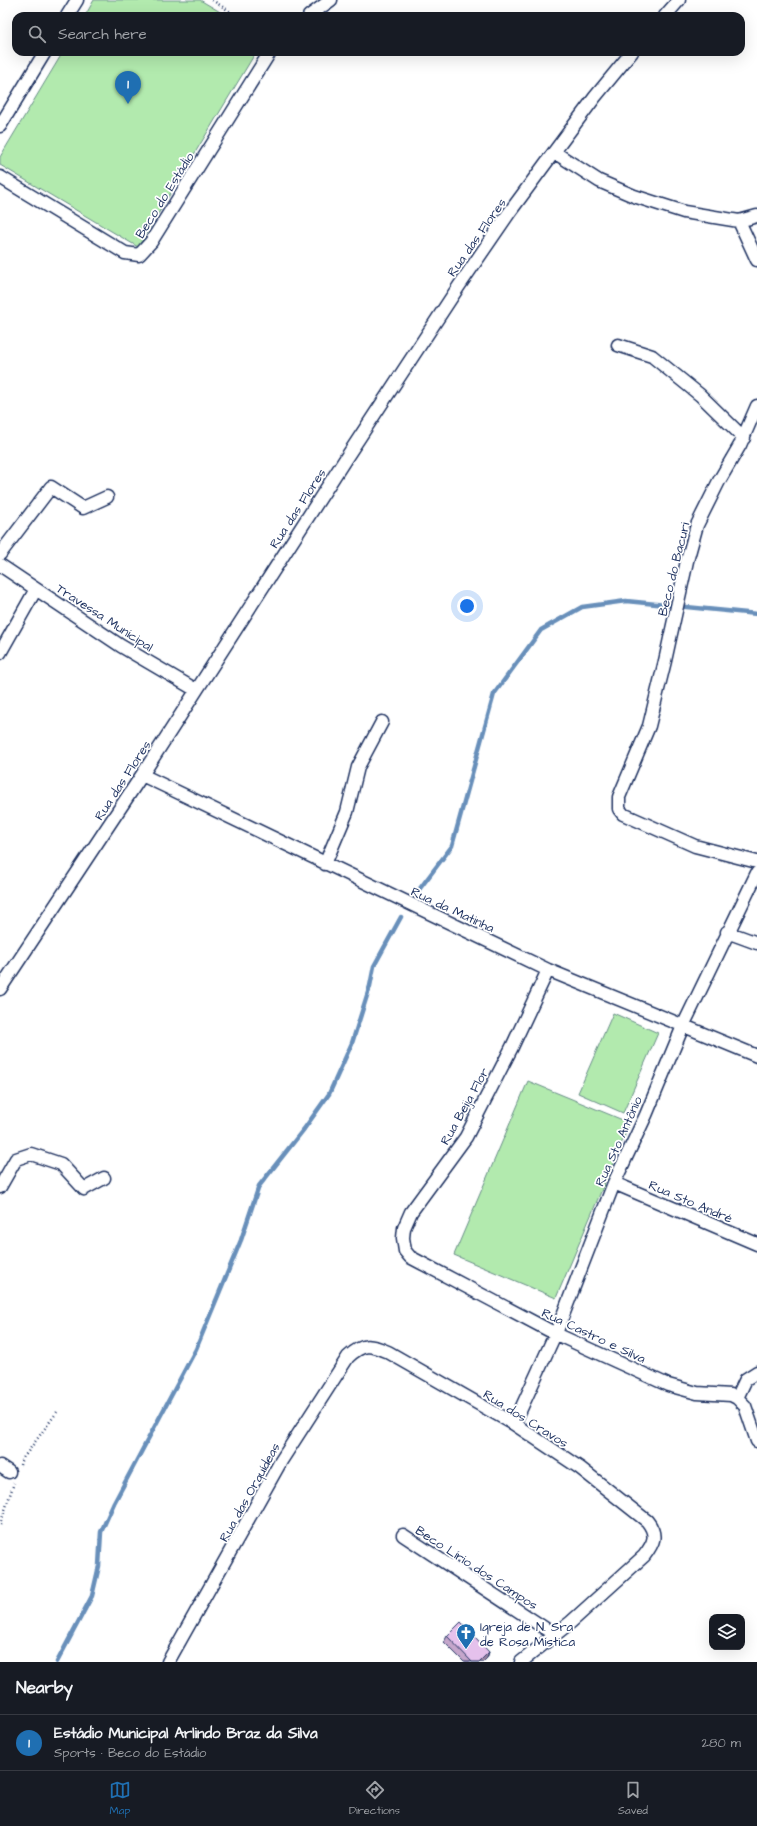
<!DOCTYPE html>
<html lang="en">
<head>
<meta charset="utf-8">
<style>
	body { margin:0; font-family:"Architects Daughter",sans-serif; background:#242831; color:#f1f3f6 }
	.controls { position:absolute; right:12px; bottom:12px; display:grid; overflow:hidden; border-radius:8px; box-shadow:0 4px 16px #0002 }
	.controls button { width:36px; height:36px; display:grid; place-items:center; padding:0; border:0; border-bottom:1px solid #363941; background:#171b24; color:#f1f3f6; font:20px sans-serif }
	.you { position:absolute; left:467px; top:606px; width:14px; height:14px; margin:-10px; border:3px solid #fff; border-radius:50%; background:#1a73e8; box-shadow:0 0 0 6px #1a73e833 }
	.badge { display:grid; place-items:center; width:26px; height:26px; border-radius:50%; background:#1f6fb2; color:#fff; font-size:13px; font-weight:700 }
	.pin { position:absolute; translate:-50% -33px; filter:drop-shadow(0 1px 2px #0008) }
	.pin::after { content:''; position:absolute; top:21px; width:14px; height:12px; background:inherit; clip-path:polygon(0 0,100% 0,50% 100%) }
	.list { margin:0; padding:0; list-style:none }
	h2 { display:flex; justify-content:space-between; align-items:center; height:52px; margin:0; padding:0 16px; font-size:17px }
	h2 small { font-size:13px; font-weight:400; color:#9ea1a6 }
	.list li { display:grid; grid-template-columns:26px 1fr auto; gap:12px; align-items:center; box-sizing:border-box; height:56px; padding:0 16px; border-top:1px solid #363941 }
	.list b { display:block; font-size:15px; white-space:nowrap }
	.list p { margin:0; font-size:13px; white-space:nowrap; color:#9ea1a6 }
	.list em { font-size:13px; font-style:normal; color:#9ea1a6 }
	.icon { flex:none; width:22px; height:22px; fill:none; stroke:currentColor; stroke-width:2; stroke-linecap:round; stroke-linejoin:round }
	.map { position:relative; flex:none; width:757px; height:1662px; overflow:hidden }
	.search { position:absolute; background:#171b24; box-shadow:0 4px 16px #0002; left:12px; right:12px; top:12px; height:44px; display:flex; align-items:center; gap:10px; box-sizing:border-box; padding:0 14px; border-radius:12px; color:#9ea1a6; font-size:15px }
	.sheet { height:108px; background:#171b24 }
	nav { display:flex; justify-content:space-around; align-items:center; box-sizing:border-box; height:56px; border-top:1px solid #363941; background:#171b24; font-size:11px; color:#9ea1a6 }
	nav a { display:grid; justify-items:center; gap:2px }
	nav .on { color:#1f6fb2 }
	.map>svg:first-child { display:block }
	.green { fill:#b2eaae; stroke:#668c86 }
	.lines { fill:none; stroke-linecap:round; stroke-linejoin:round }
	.stream { stroke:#678fba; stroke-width:4.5 }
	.street-casing { stroke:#1b2f5e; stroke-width:15 }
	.path { stroke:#1b2f5e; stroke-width:2.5; stroke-dasharray:1 3; stroke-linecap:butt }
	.street { stroke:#fff; stroke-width:12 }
	.wall { fill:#c5a6cb; stroke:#1b2f5e }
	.shaded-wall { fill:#a087a5; stroke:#1b2f5e }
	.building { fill:#e5c1ec; stroke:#1b2f5e }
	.labels { text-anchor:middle; stroke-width:3.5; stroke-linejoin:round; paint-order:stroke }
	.street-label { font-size:13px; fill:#1b2f5e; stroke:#fff }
	.poi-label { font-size:13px; fill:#1b2f5e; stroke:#fff; text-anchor:start }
</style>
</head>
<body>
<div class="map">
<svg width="757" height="1662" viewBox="0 0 757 1662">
	<rect width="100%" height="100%" fill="#fff"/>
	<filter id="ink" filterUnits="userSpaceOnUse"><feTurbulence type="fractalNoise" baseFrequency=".025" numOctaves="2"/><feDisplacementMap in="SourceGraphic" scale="8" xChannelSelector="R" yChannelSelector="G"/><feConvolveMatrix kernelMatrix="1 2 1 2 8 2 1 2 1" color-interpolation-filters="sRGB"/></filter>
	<g filter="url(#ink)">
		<path class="green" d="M 94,0 L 200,0 L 227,16 L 85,16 Z
			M 63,52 L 256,52 L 138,247 L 0,165 L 0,157 Z
			M 613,1013 L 658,1033 L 623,1113 L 578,1093 Z
			M 528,1081 L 630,1123 L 556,1298 L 454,1255 Z"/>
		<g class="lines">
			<path class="stream" d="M 415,895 L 452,846 L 494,694 L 541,630 L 582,607 L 626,601 L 757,614
				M 57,1662 L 92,1596 L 99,1566 L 101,1532 L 114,1503 L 196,1349 L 241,1240 L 259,1186 L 304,1129 L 329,1094 L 352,1043 L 370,986 L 374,966 L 401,917"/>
			<g class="street-casing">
				<path id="street" d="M 67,16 L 77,0
					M 309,16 L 331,0
					M 665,16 L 679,0
					M 0,126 L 45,52
					M 554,152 L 599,181 L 634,196 L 684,212 L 739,221 L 757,216
					M 0,177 L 125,253 L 139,255 L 151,242 L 270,52
					M 739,221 L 757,260
					M 618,345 L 652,356 L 700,395 L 744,438
					M 757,406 L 740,445 L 719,481 L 697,525 L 687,561 L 665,661 L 649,726 L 619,797 L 619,809 L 623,814 L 695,846 L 757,862
					M 0,554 L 51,487 L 83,508 L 107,497
					M 0,565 L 121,646 L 196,690
					M 0,653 L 36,589
					M 142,775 L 548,970 L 757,1056
					M 325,864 L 347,812 L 358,767 L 382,722
					M 727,932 L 757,943
					M 548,970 L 512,1047 L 466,1137 L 411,1212 L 404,1228 L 403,1238 L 405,1251 L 410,1257 L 556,1334 L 668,1385 L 697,1393 L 731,1395 L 737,1398 L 745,1406 L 757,1441
					M 0,989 L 142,775 L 346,458 L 459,286 L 509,213 L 554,152 L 595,97 L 632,52
					M 614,1183 L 757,1244
					M 0,1187 L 16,1159 L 31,1154 L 61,1164 L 84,1189 L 104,1178
					M 737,1398 L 746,1379 L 757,1372
					M 514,1424 L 558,1328 L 614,1183 L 646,1115 L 683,1026 L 757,873
					M 0,1466 L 9,1472
					M 403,1535 L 555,1635
					M 168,1662 L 281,1461 L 348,1357 C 363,1343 370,1344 388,1352 L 514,1424 L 580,1468 L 647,1521 C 658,1535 654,1543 644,1556 L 571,1622 L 521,1662"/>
			</g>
			<path class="path" d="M 212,0 L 237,16
				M 20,1465 L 21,1461 L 57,1412
				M 0,1525 L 14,1483"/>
			<use href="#street" class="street"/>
		</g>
		<path class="wall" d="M 447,1636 L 489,1652 L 487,1658 L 483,1662 L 464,1662 L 444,1642 Z"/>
		<path class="shaded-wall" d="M 489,1652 L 487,1658 L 483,1662 L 479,1662 Z"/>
		<path class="building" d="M 461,1622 L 489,1652 L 479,1662 L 472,1662 L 447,1636 Z"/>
	</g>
	<defs>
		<g id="church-pin" transform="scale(1)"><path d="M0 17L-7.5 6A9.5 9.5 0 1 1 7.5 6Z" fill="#1f6fb2" stroke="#fff"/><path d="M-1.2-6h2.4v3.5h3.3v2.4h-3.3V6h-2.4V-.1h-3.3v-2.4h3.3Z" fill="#fff"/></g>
	</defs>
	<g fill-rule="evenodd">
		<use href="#church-pin" x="466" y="1633"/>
	</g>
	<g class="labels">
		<g class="street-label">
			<text transform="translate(164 195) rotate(-58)" y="5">Beco do Estádio</text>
			<text transform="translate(476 237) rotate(-55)" y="5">Rua das Flores</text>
			<text transform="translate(297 508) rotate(-57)" y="5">Rua das Flores</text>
			<text transform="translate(673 569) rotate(-76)" y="5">Beco do Bacuri</text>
			<text transform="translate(105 617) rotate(33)" y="5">Travessa Municipal</text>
			<text transform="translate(122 780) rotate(-57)" y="5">Rua das Flores</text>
			<text transform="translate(453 909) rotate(25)" y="5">Rua da Matinha</text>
			<text transform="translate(464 1106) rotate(-61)" y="5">Rua Beija Flor</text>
			<text transform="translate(618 1141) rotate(-66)" y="5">Rua Sto Antônio</text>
			<text transform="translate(691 1201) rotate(23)" y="5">Rua Sto André</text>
			<text transform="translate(594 1335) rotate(25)" y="5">Rua Castro e Silva</text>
			<text transform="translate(526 1418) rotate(32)" y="5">Rua dos Cravos</text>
			<text transform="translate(249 1492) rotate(-61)" y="5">Rua das Orquídeas</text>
			<text transform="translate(477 1567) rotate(33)" y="5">Beco Lírio dos Campos</text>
		</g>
		<g class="poi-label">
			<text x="480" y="1631">Igreja de N. Sra<tspan x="480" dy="15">de Rosa Mística</tspan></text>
		</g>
	</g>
</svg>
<div class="controls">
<button><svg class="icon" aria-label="layers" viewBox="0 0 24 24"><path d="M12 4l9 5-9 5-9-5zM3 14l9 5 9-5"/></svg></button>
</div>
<div class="you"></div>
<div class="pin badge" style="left:128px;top:104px">1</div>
<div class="search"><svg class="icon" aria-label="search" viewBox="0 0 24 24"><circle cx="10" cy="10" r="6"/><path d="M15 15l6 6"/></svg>Search here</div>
</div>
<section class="sheet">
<h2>Nearby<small></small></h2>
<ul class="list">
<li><span class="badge">1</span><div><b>Estádio Municipal Arlindo Braz da Silva</b><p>Sports · Beco do Estádio</p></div><em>280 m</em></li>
</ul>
</section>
<nav>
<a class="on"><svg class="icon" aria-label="map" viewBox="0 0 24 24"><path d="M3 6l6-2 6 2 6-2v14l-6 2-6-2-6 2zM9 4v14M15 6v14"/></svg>Map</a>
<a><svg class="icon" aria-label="directions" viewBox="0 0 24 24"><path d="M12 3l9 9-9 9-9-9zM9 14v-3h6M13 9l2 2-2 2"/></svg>Directions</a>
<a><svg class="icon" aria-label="saved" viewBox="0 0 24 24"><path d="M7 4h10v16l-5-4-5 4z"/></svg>Saved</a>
</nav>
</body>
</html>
